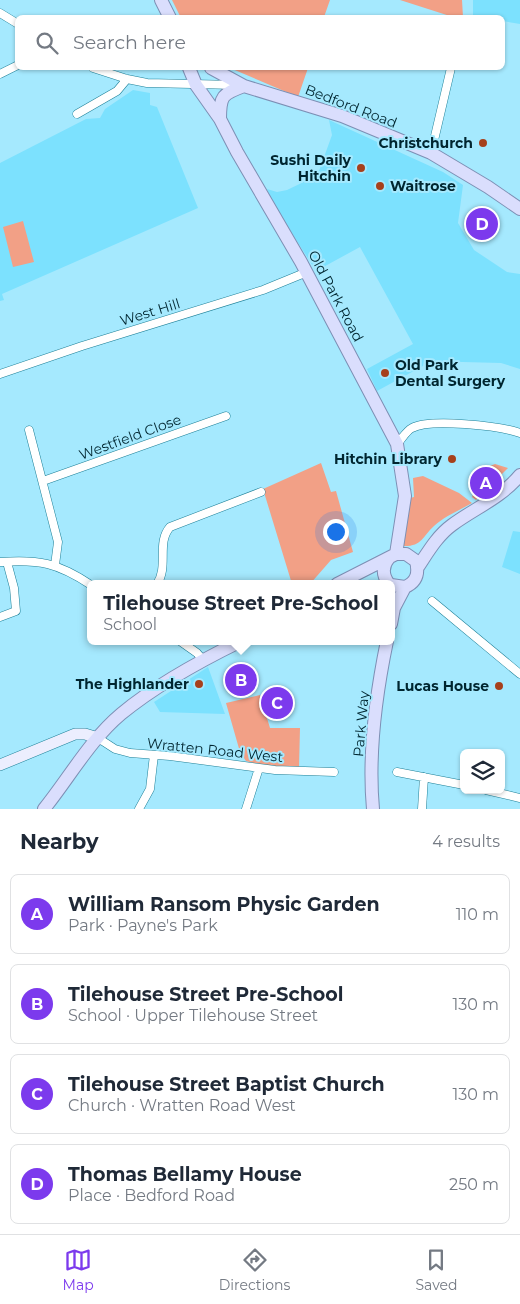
<!DOCTYPE html>
<html lang="en">
<head>
<meta charset="utf-8">
<style>
	body { margin:0; font-family:Montserrat,sans-serif; background:#f2f2f3; color:#1f2937 }
	.controls { position:absolute; right:15px; bottom:15px; display:grid; overflow:hidden; border-radius:8px; box-shadow:0 1px 4px #0004 }
	.controls button { width:45px; height:45px; display:grid; place-items:center; padding:0; border:0; border-bottom:1px solid #e0e1e3; background:#fff; color:#1f2937; font:25px sans-serif }
	.you { position:absolute; left:335px; top:531px; width:18px; height:18px; margin:-12px; border:4px solid #fff; border-radius:50%; background:#1a73e8; box-shadow:0 0 0 8px #1a73e833 }
	.badge { display:grid; place-items:center; width:32px; height:32px; border-radius:50%; background:#7c3aed; color:#fff; font-size:16px; font-weight:700 }
	.pin { position:absolute; translate:-50% -50%; border:2px solid #fff; box-shadow:0 1px 5px #0006 }
	.popup { position:absolute; left:87px; top:580px; width:308px; height:65px; box-sizing:border-box; display:grid; place-content:center; border-radius:8px; background:#fff; filter:drop-shadow(0 1px 4px #0005); font-size:16px; white-space:nowrap; color:#747a83 }
	.popup b { font-size:19px; color:#1f2937 }
	.popup::after { content:''; position:absolute; left:50%; top:100%; margin-left:-10px; border:10px solid transparent; border-top-color:#fff }
	.list { margin:0; padding:0; list-style:none }
	h2 { display:flex; justify-content:space-between; align-items:center; height:65px; margin:0; padding:0 20px; font-size:21px }
	h2 small { font-size:16px; font-weight:400; color:#747a83 }
	.list li { display:grid; grid-template-columns:32px 1fr auto; gap:15px; align-items:center; box-sizing:border-box; height:80px; margin:0 10px 10px; padding:0 10px; border:1px solid #e0e1e3; border-radius:8px }
	.list b { display:block; font-size:19px; white-space:nowrap }
	.list p { margin:0; font-size:16px; white-space:nowrap; color:#747a83 }
	.list em { font-size:16px; font-style:normal; color:#747a83 }
	.icon { flex:none; width:28px; height:28px; fill:none; stroke:currentColor; stroke-width:2; stroke-linecap:round; stroke-linejoin:round }
	.map { position:relative; flex:none; width:520px; height:809px; overflow:hidden }
	.search { position:absolute; background:#fff; box-shadow:0 1px 4px #0004; left:15px; right:15px; top:15px; height:55px; display:flex; align-items:center; gap:12px; box-sizing:border-box; padding:0 18px; border-radius:8px; color:#747a83; font-size:19px }
	.sheet { height:425px; background:#fff }
	nav { display:flex; justify-content:space-around; align-items:center; box-sizing:border-box; height:70px; border-top:1px solid #e0e1e3; background:#fff; font-size:14px; color:#747a83 }
	nav a { display:grid; justify-items:center; gap:2px }
	nav .on { color:#7c3aed }
	.map>svg:first-child { display:block }
	.built { fill:#7ce1fe }
	.green { fill:#f2a086 }
	.lines { fill:none; stroke-linecap:round; stroke-linejoin:round }
	.street-casing { stroke:#1e8098; stroke-width:9 }
	.secondary-casing { stroke:#1e8098; stroke-width:12 }
	.primary-casing { stroke:#7d8fb4; stroke-width:14 }
	.street { stroke:#fff; stroke-width:8 }
	.secondary { stroke:#eceefe; stroke-width:11 }
	.primary { stroke:#dadefd; stroke-width:12 }
	.poi-dot { fill:#a6401b; stroke:#a5e9fe; stroke-width:2 }
	.labels { text-anchor:middle; stroke-width:4; stroke-linejoin:round; paint-order:stroke }
	.street-label { font-size:14px; fill:#002630; stroke:#a5e9fe }
	.poi-label { font-size:14px; font-weight:bold; fill:#002630; stroke:#a5e9fe; text-anchor:end }
</style>
</head>
<body>
<div class="map">
<svg width="520" height="809" viewBox="0 0 520 809">
	<rect width="100%" height="100%" fill="#a5e9fe"/>
	<path class="built" d="M 473,0 L 520,0 L 520,24 L 503,21 L 502,18 L 473,15 Z
		M 133,90 L 150,93 L 150,105 L 157,107 L 198,208 L 2,294 L 4,300 L 0,301 L 0,163 L 86,119 L 100,118 L 105,109 Z
		M 329,120 L 443,172 L 463,185 L 458,223 L 474,250 L 507,272 L 520,274 L 520,369 L 501,363 L 424,361 L 423,366 L 377,391 L 367,369 L 413,344 L 360,247 L 316,271 L 272,202 L 267,189 L 277,192 L 287,190 L 314,177 L 319,171 L 332,135 Z
		M 513,531 L 520,532 L 520,574 L 502,567 Z
		M 208,667 L 225,714 L 160,712 L 154,702 Z"/>
	<path class="green" d="M 172,0 L 330,0 L 324,17 L 181,18 Z
		M 400,0 L 462,0 L 463,17 L 453,17 Z
		M 230,68 L 308,68 L 298,97 Z
		M 23,221 L 34,262 L 13,267 L 3,227 Z
		M 321,463 L 331,492 L 336,491 L 353,552 L 331,560 L 310,584 L 292,584 L 263,489 Z
		M 495,464 L 508,468 L 476,500 L 472,497 L 485,468 Z
		M 423,476 L 459,493 L 472,503 C 460,510 445,516 434,526 C 422,537 422,547 402,546 L 410,498 L 414,497 L 413,478 Z
		M 260,695 L 270,728 L 300,728 L 299,768 L 260,765 L 246,761 L 240,752 L 226,703 Z"/>
	<g class="lines">
		<g class="street-casing">
			<path id="street" d="M 0,13 L 18,24
				M 93,68 L 127,79 L 147,83 L 237,85
				M 0,74 L 18,65
				M 77,114 L 117,91 L 127,79
				M 431,153 L 451,68
				M 0,374 L 82,346 L 263,290 L 307,272
				M 29,430 L 58,542 L 55,565
				M 397,444 C 402,439 406,431 412,428 C 430,418 500,426 520,433
				M 43,481 L 226,416
				M 0,562 C 39,559 58,563 91,585
				M 157,584 C 169,566 156,543 170,527 L 261,492
				M 432,601 L 520,674
				M 0,617 L 16,611 L 14,588 L 7,562
				M 180,641 L 197,653 L 203,660
				M 98,738 L 115,749 L 130,753 L 170,756 L 275,770 L 334,772
				M 397,772 L 464,785
				M 486,790 L 520,798
				M 139,809 L 150,789 L 154,755
				M 246,809 L 259,768
				M 422,809 L 424,777"/>
		</g>
		<g class="secondary-casing">
			<path id="secondary" d="M 0,765 L 75,734 L 85,734 L 98,738"/>
		</g>
		<g class="primary-casing">
			<path id="primary" d="M 161,0 L 170,18
				M 189,68 L 196,85 L 220,119 L 237,152 L 301,262 L 397,444 L 405,496 L 396,554
				M 211,68 L 244,86 L 342,116 L 431,153 L 488,187 L 520,209
				M 220,119 C 220,96 222,94 244,86
				M 389,558 C 382,566 382,575 389,584
				M 418,567 C 428,552 437,536 452,525 C 475,508 501,498 520,475
				M 337,584 L 396,554 L 406,554 L 416,561 C 419,573 417,582 405,587 L 391,585
				M 391,624 L 394,608 L 405,587
				M 44,809 C 69,778 90,740 121,714 C 156,685 200,661 241,641
				M 373,809 C 368,755 376,694 387,641"/>
		</g>
		<use href="#street" class="street"/>
		<use href="#secondary" class="secondary"/>
		<use href="#primary" class="primary"/>
	</g>
	<g class="poi-dot">
		<circle cx="483" cy="143" r="5"/>
		<circle cx="361" cy="168" r="5"/>
		<circle cx="380" cy="186" r="5"/>
		<circle cx="385" cy="373" r="5"/>
		<circle cx="452" cy="459" r="5"/>
		<circle cx="199" cy="684" r="5"/>
		<circle cx="499" cy="686" r="5"/>
	</g>
	<g class="labels">
		<g class="street-label">
			<text transform="translate(351 106) rotate(21)" y="5">Bedford Road</text>
			<text transform="translate(336 296) rotate(62)" y="5">Old Park Road</text>
			<text transform="translate(150 312) rotate(-17)" y="5">West Hill</text>
			<text transform="translate(130 437) rotate(-20)" y="5">Westfield Close</text>
			<text transform="translate(361 724) rotate(-85)" y="5">Park Way</text>
			<text transform="translate(215 750) rotate(6)" y="5">Wratten Road West</text>
		</g>
		<g class="poi-label">
			<text x="473" y="148">Christchurch</text>
			<text x="351" y="165">Sushi Daily<tspan x="351" dy="16">Hitchin</tspan></text>
			<text x="390" y="191" text-anchor="start">Waitrose</text>
			<text x="395" y="370" text-anchor="start">Old Park<tspan x="395" dy="16">Dental Surgery</tspan></text>
			<text x="442" y="464">Hitchin Library</text>
			<text x="189" y="689">The Highlander</text>
			<text x="489" y="691">Lucas House</text>
		</g>
	</g>
</svg>
<div class="controls">
<button><svg class="icon" aria-label="layers" viewBox="0 0 24 24"><path d="M12 4l9 5-9 5-9-5zM3 14l9 5 9-5"/></svg></button>
</div>
<div class="you"></div>
<div class="pin badge" style="left:486px;top:483px">A</div>
<div class="pin badge" style="left:241px;top:680px">B</div>
<div class="popup"><b>Tilehouse Street Pre-School</b>School</div>
<div class="pin badge" style="left:277px;top:703px">C</div>
<div class="pin badge" style="left:482px;top:224px">D</div>
<div class="search"><svg class="icon" aria-label="search" viewBox="0 0 24 24"><circle cx="10" cy="10" r="6"/><path d="M15 15l6 6"/></svg>Search here</div>
</div>
<section class="sheet">
<h2>Nearby<small>4 results</small></h2>
<ul class="list">
<li><span class="badge">A</span><div><b>William Ransom Physic Garden</b><p>Park · Payne's Park</p></div><em>110 m</em></li>
<li><span class="badge">B</span><div><b>Tilehouse Street Pre-School</b><p>School · Upper Tilehouse Street</p></div><em>130 m</em></li>
<li><span class="badge">C</span><div><b>Tilehouse Street Baptist Church</b><p>Church · Wratten Road West</p></div><em>130 m</em></li>
<li><span class="badge">D</span><div><b>Thomas Bellamy House</b><p>Place · Bedford Road</p></div><em>250 m</em></li>
</ul>
</section>
<nav>
<a class="on"><svg class="icon" aria-label="map" viewBox="0 0 24 24"><path d="M3 6l6-2 6 2 6-2v14l-6 2-6-2-6 2zM9 4v14M15 6v14"/></svg>Map</a>
<a><svg class="icon" aria-label="directions" viewBox="0 0 24 24"><path d="M12 3l9 9-9 9-9-9zM9 14v-3h6M13 9l2 2-2 2"/></svg>Directions</a>
<a><svg class="icon" aria-label="saved" viewBox="0 0 24 24"><path d="M7 4h10v16l-5-4-5 4z"/></svg>Saved</a>
</nav>
</body>
</html>
